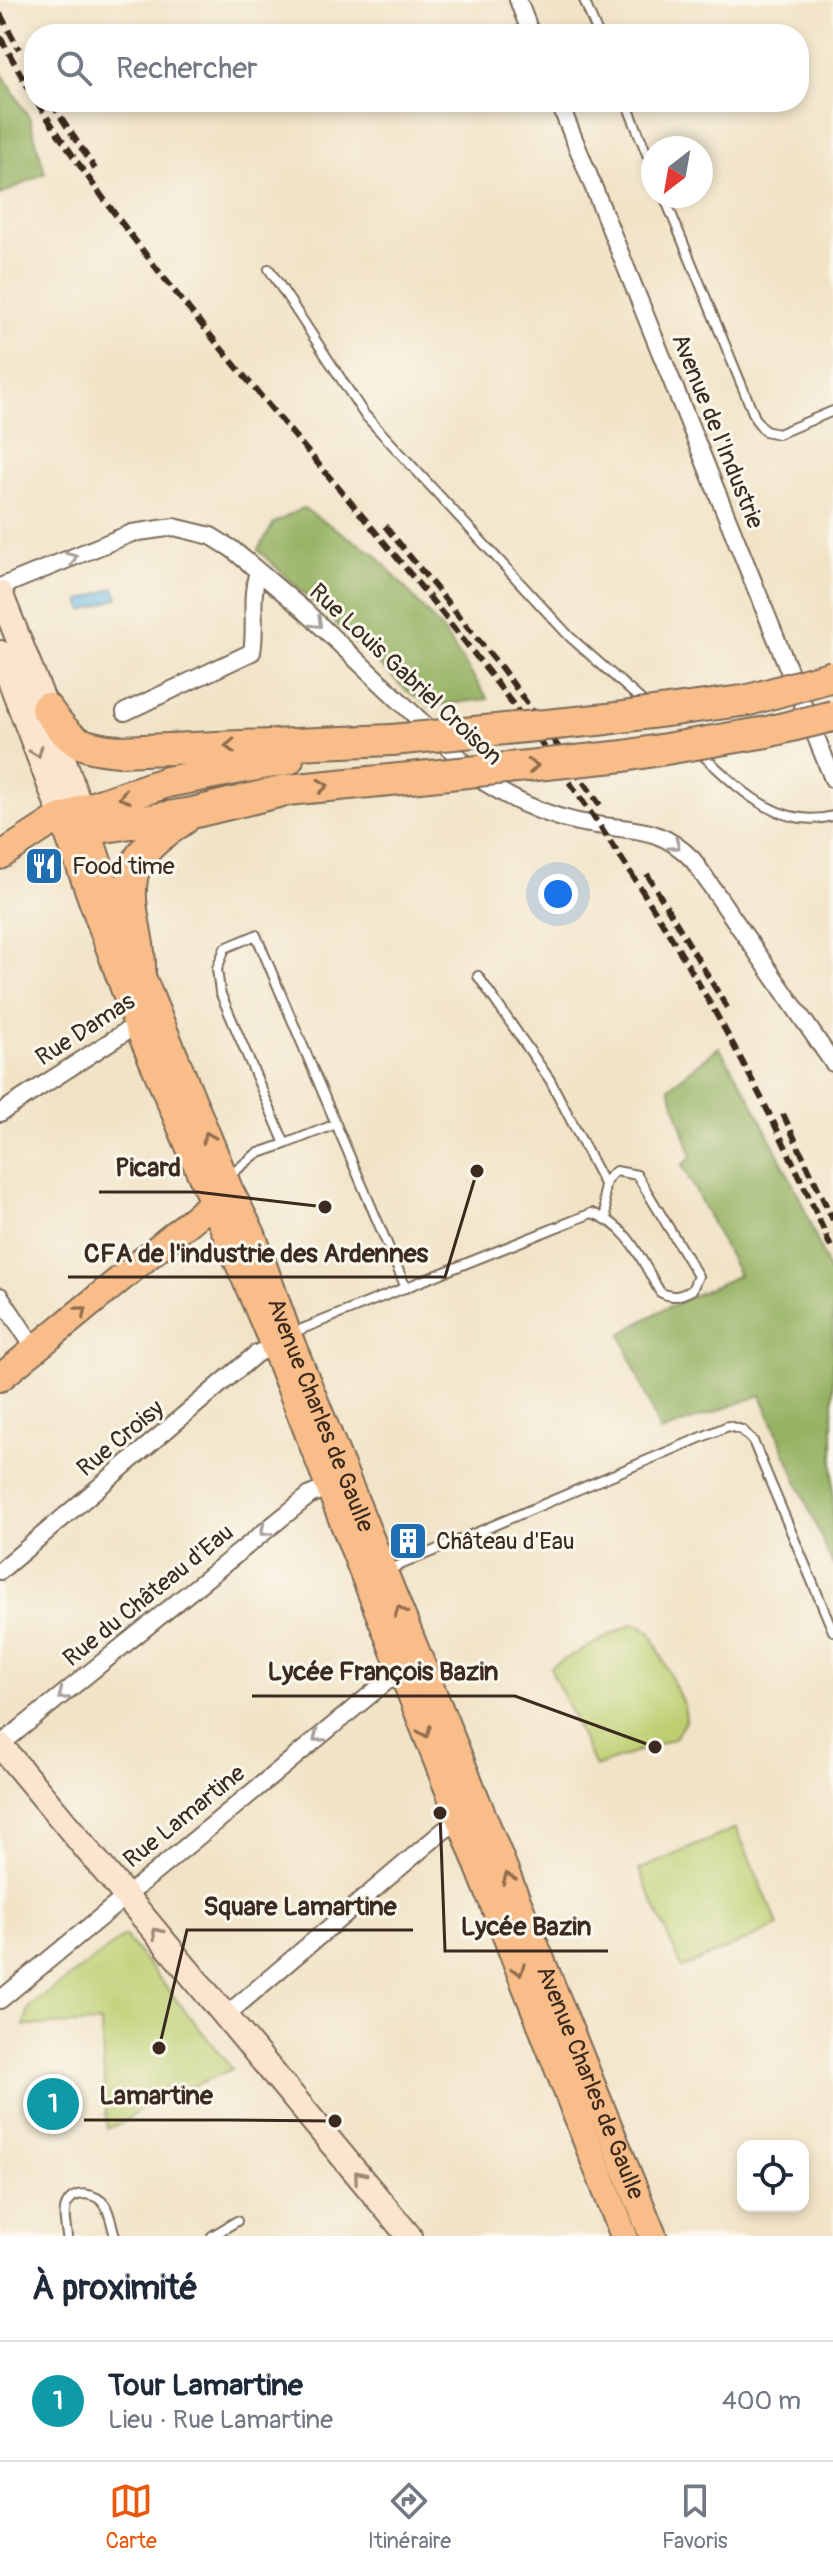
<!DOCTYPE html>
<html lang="fr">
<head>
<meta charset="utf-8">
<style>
	body { margin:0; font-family:Pangolin,sans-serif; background:#f2f2f3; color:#1f2937 }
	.controls { position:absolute; right:24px; bottom:24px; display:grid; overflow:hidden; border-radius:16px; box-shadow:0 4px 12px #0003 }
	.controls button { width:72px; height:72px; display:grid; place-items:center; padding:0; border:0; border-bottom:2px solid #e0e1e3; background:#fff; color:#1f2937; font:40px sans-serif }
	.compass { position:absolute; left:641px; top:136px; width:72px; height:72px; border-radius:50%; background:#fff; box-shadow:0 4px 12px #0003; rotate:211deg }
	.you { position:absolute; left:558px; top:894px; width:28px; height:28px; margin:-20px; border:6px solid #fff; border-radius:50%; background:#1a73e8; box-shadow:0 0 0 12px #1a73e833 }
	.badge { display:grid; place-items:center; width:52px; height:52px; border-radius:50%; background:#ea580c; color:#fff; font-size:26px; font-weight:700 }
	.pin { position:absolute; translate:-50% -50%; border:4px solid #fff; box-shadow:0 2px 8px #0006 }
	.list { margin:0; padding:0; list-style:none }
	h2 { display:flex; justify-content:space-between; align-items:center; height:104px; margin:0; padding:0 32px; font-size:34px }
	h2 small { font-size:26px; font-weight:400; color:#747a83 }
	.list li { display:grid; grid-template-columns:52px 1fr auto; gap:24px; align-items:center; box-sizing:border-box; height:120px; padding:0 32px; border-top:2px solid #e0e1e3 }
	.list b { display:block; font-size:30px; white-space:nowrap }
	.list p { margin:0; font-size:26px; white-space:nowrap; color:#747a83 }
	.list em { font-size:26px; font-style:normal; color:#747a83 }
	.icon { flex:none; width:44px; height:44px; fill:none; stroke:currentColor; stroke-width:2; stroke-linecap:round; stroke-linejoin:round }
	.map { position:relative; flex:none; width:833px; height:2236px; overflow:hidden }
	.search { position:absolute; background:#fff; box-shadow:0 4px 12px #0003; left:24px; right:24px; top:24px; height:88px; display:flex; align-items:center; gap:20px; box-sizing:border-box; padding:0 28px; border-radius:32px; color:#747a83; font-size:30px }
	.sheet { height:224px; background:#fff }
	nav { display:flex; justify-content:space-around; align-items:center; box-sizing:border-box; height:112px; border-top:2px solid #e0e1e3; background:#fff; font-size:22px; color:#747a83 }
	nav a { display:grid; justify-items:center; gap:4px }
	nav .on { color:#ea580c }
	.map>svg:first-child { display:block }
	.green { fill:#becf72; stroke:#7c7c48; stroke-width:2 }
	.forest { fill:#96b264; stroke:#686e41; stroke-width:2 }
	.water { fill:#6cbbe7; stroke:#547282; stroke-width:2 }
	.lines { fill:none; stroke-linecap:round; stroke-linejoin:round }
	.lane-casing { stroke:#7b6b59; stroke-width:12 }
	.street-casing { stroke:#7b6b59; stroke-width:20 }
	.secondary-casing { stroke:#7b6b59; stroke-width:28 }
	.primary-casing { stroke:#7b6b59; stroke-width:30 }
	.highway-casing { stroke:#7b6b59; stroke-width:34 }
	.lane { stroke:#fff; stroke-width:8 }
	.street { stroke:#fff; stroke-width:16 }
	.secondary { stroke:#fce5cf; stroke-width:24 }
	.primary { stroke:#f8bd88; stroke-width:26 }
	.highway { stroke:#f8bd88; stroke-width:30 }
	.rail { stroke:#3b2a1e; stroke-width:6; stroke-dasharray:12 6; stroke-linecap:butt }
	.highway-bridge-casing { stroke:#7b6b59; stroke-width:34; stroke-linecap:butt }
	.highway-bridge { stroke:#f8bd88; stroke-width:30 }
	.oneway { stroke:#a79f9a }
	.oneway2 { stroke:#906c4e }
	.oneway3 { stroke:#9c8876 }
	.labels { text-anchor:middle; stroke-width:6; stroke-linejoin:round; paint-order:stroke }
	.street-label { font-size:24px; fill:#3b2a1e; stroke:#fbf7ec }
	.poi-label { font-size:24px; fill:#3b2a1e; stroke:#fbf7ec; text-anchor:start }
	.leader { fill:none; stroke:#3b2a1e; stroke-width:3 }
	.callout-dot { fill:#3b2a1e; stroke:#fbf7ec; stroke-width:3 }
	.callout-label { font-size:26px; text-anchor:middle; font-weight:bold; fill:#3b2a1e; stroke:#fbf7ec; stroke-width:6; stroke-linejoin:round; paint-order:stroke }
</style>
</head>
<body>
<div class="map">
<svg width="833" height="2236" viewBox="0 0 833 2236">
	<rect width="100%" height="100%" fill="#fbf7ec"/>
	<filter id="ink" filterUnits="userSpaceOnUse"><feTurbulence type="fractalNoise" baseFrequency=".0125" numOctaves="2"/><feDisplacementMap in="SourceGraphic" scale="16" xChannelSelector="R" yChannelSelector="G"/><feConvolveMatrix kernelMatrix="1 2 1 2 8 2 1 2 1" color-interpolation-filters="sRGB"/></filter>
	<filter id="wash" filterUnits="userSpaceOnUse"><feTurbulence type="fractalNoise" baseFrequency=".006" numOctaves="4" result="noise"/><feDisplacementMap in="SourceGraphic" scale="32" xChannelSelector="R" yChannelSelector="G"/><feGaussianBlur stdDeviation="1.8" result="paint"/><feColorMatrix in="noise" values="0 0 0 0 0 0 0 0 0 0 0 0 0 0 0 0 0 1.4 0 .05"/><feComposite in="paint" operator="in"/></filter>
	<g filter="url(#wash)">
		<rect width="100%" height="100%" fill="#f1e3c6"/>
		<path class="green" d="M 632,1624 L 642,1626 L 651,1633 L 684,1706 L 686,1719 L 675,1738 L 595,1767 L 550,1667 Z
			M 736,1828 L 779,1926 L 682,1968 L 639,1870 Z
			M 125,1936 L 232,2069 L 143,2108 L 121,2124 L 107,2128 L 101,2023 L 24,2026 L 29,2007 Z"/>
		<path class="forest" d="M 0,70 L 30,119 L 45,173 L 0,195 Z
			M 303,508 L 375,554 L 443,631 L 488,699 L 430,706 L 406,690 L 258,550 L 274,523 Z
			M 719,1047 L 749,1096 L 800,1198 L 833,1281 L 833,1566 L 761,1395 L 660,1432 L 621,1334 L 660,1311 L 739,1275 L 682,1165 L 692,1157 L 669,1087 Z"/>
		<path class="water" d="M 114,588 L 118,598 L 84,611 L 80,601 Z"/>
	</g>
	<g filter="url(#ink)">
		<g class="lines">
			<g class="lane-casing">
				<path id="lane" d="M 584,0 L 598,34
					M 626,102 L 653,169
					M 664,196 L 756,420 L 765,431 L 778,434 L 833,411
					M 269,269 L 364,414 L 570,637 L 648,706
					M 697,750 C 735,784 776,831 833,816
					M 478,976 L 550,1080 L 604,1184
					M 336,1124 L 256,935 L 225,948 L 217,969 L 220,992 L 285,1144 L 336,1124 L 406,1288
					M 228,1177 L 256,1154 L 285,1144
					M 292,1333 L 592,1213 C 629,1225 641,1260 660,1292 C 673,1299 680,1296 692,1290 L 698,1276 L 637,1175 L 616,1171 C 598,1182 605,1200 607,1218
					M 386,1571 L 728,1426 L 742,1430 L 753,1441 L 833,1631
					M 67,2236 C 66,2226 62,2213 67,2204 C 74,2189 97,2193 105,2205 C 110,2213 112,2227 115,2236
					M 212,2236 L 237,2221"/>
			</g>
			<g class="street-casing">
				<path id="street" d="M 518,0 L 531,34
					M 559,102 L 833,779
					M 0,587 L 132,533 L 174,527 L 211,536 L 232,549 L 304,610 L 486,783 C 514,801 546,815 578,822 C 624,832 657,822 693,860 L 833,1063
					M 125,712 L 252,652 C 257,623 249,600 258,571
					M 0,1113 L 145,1019
					M 0,1296 L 35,1349
					M 0,1571 L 256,1354 L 274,1346
					M 0,1745 L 310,1495 L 329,1487
					M 0,2000 L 387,1681 L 403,1676
					M 225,2016 L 443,1831 L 467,1816"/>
			</g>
			<g class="secondary-casing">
				<path id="secondary" d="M 0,593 L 46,708 L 81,811
					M 0,653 L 62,817
					M 0,1745 L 409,2236"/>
			</g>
			<g class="primary-casing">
				<g id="primary">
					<path d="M 62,817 L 137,1024 L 274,1346 L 624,2236"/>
					<path id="s1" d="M 0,856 L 57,819 L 81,811 L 130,957 L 140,972 L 229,1189 L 252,1234 L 288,1335 L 653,2236"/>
					<path d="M 0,1378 L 226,1192"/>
				</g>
			</g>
			<g class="highway-casing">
				<path id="highway" d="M 46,708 C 71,742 77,747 119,751 L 392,740
					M 81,811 L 167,782 L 288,759
					M 87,830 L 192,813 L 287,790 L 400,779
					M 140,972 C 141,954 137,940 134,922 C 123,866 139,849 184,819"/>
			</g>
			<use href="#lane" class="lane"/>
			<use href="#street" class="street"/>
			<use href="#secondary" class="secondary"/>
			<use href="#primary" class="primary"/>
			<use href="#highway" class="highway"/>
			<path class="rail" d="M 0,14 L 19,49
				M 0,37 L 34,98
				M 37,102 C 166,302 334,472 479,660 C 621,843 743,1038 833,1252
				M 51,102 L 95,169
				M 385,526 L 503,670 L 600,805
				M 647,874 L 729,1011
				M 783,1114 L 833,1220"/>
			<g class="highway-bridge-casing">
				<path id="highway-bridge" d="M 392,740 L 607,719 L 749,700 L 833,676
					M 400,779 L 624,756 L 767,732 L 833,716"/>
			</g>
			<use href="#highway-bridge" class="highway-bridge"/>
		</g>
		<defs><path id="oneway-chevron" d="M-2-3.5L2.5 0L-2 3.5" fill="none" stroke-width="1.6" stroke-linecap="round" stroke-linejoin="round" transform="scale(2)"/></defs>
		<g class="oneway">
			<use href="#oneway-chevron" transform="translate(72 558) rotate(-23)"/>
			<use href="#oneway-chevron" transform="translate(317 623) rotate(44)"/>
			<use href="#oneway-chevron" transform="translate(675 845) rotate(37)"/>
			<use href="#oneway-chevron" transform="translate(265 1531) rotate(141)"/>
			<use href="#oneway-chevron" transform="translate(63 1695) rotate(141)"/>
			<use href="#oneway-chevron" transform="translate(318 1737) rotate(141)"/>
		</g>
		<g class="oneway2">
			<use href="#oneway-chevron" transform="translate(230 746) rotate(178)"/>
			<use href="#oneway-chevron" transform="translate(533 766) rotate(-6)"/>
			<use href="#oneway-chevron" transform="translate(323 786) rotate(-6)"/>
			<use href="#oneway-chevron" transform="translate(124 797) rotate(162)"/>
			<use href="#oneway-chevron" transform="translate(208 1137) rotate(-112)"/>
			<use href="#oneway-chevron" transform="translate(82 1311) rotate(-39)"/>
			<use href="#oneway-chevron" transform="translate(400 1611) rotate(-112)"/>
			<use href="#oneway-chevron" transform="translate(425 1732) rotate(69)"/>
			<use href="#oneway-chevron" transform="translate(508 1878) rotate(-112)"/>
			<use href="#oneway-chevron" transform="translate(519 1970) rotate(68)"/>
		</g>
		<g class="oneway3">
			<use href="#oneway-chevron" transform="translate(37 752) rotate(68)"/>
			<use href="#oneway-chevron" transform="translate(157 1933) rotate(-130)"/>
			<use href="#oneway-chevron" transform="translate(359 2176) rotate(-130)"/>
		</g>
	</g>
	<defs>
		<g id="restaurant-square" transform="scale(2)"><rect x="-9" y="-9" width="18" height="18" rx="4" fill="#1f6fb2" stroke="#fbf7ec"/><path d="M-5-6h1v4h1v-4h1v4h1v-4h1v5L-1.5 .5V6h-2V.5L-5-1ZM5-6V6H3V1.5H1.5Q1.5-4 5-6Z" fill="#fff"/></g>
		<g id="building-square" transform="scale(2)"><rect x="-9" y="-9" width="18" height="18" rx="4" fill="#1f6fb2" stroke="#fbf7ec"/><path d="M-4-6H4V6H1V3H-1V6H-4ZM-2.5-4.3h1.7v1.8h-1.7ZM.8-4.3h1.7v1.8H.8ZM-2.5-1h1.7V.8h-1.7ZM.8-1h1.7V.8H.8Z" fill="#fff"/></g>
	</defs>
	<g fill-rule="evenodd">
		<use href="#restaurant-square" x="44" y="866"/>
		<use href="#building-square" x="408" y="1541"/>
	</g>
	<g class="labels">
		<g class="street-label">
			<text transform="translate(718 431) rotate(68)" y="8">Avenue de l'Industrie</text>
			<text transform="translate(406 674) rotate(43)" y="8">Rue Louis Gabriel Croison</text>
			<text transform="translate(85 1029) rotate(-33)" y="8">Rue Damas</text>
			<text dy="8" stroke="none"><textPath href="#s1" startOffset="744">Avenue Charles de Gaulle</textPath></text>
			<text transform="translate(120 1438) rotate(-40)" y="8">Rue Croisy</text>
			<text transform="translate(148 1595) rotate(-39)" y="8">Rue du Château d'Eau</text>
			<text transform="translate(184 1816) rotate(-39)" y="8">Rue Lamartine</text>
			<text dy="8" stroke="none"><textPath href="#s1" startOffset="1464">Avenue Charles de Gaulle</textPath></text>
		</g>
		<g class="poi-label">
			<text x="72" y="874">Food time</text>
			<text x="436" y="1549">Château d'Eau</text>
		</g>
	</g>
	<path class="leader" d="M325 1207L197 1192H99M477 1171L445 1277H68M655 1747L515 1696H252M159 2048L187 1930H413M440 1813L445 1951H608M335 2121L229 2120H84"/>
	<g class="callout-dot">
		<circle cx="325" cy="1207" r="8"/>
		<circle cx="477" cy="1171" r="8"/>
		<circle cx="655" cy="1747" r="8"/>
		<circle cx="159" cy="2048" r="8"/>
		<circle cx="440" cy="1813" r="8"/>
		<circle cx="335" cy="2121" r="8"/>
	</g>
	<g class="callout-label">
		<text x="148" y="1176">Picard</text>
		<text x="256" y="1262">CFA de l'industrie des Ardennes</text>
		<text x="383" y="1680">Lycée François Bazin</text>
		<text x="300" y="1915">Square Lamartine</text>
		<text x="526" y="1935">Lycée Bazin</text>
		<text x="156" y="2104">Lamartine</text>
	</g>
</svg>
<div class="controls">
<button><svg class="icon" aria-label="locate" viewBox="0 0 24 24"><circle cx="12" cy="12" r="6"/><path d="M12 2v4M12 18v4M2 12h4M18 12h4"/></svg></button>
</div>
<svg class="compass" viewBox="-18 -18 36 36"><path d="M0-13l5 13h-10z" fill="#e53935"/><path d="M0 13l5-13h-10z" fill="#747a83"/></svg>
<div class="you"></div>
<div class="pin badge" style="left:53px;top:2104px;background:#0f9aa8">1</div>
<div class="search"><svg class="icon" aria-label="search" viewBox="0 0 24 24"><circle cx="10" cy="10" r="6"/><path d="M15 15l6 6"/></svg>Rechercher</div>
</div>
<section class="sheet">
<h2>À proximité<small></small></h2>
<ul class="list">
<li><span class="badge" style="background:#0f9aa8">1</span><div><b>Tour Lamartine</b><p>Lieu · Rue Lamartine</p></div><em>400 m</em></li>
</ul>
</section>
<nav>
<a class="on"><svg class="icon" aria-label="map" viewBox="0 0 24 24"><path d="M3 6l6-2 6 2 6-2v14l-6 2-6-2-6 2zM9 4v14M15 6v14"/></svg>Carte</a>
<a><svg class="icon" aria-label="directions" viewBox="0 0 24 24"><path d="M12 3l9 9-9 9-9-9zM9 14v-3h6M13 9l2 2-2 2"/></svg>Itinéraire</a>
<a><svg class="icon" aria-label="saved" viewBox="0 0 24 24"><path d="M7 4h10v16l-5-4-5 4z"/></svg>Favoris</a>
</nav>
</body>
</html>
